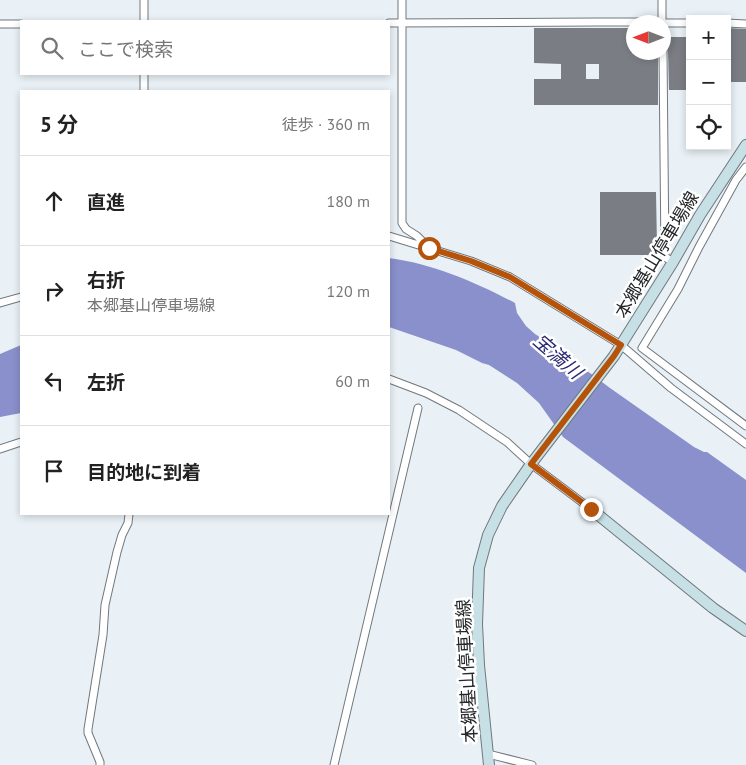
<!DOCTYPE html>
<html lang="ja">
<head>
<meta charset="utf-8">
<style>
	body { margin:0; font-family:"PT Sans","Noto Sans JP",sans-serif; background:#f6f6f6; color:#222 }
	.controls { position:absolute; right:15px; top:15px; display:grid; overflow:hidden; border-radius:0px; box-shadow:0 2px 8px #0003 }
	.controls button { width:45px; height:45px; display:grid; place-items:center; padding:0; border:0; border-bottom:1px solid #e0e0e0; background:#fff; color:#222; font:25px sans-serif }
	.compass { position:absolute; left:626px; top:15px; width:45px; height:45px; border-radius:50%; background:#fff; box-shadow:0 2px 8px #0003; rotate:270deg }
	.stop { position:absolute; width:15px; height:15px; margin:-11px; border:4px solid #b45309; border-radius:50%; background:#fff }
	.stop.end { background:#b45309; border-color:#fff; box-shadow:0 1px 5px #0008 }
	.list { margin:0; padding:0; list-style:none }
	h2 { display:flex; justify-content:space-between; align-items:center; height:65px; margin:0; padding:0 20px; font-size:21px }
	h2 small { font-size:16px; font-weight:400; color:#767676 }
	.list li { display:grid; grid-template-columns:32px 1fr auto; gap:15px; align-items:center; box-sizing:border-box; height:90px; padding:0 20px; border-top:1px solid #e0e0e0 }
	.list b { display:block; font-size:19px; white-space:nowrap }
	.list p { margin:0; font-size:16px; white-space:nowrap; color:#767676 }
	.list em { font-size:16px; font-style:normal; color:#767676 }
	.icon { flex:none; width:28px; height:28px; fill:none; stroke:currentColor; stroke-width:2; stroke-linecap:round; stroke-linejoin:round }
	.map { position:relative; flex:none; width:746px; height:765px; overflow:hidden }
	.search { position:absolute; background:#fff; box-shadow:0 2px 8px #0003; left:20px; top:20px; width:370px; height:55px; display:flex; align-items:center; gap:12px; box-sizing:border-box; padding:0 18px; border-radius:0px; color:#767676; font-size:19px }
	.panel { position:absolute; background:#fff; box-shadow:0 2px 8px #0003; left:20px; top:90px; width:370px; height:425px; border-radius:0px }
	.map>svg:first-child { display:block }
	.water { fill:#8990cb }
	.building { fill:#7a7e84; fill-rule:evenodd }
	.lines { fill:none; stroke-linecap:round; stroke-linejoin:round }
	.street-casing { stroke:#71787c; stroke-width:9 }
	.secondary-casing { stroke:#71787c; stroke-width:12 }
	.street { stroke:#fff; stroke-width:7 }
	.secondary { stroke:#c6e0e6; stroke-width:10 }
	.route { stroke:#b45309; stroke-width:6 }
	.labels { text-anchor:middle; stroke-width:5; stroke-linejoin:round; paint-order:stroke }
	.street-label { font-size:18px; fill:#242729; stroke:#fff }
	.water-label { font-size:19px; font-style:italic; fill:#2c2b71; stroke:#fff }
</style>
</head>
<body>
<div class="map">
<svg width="746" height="765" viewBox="0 0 746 765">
	<rect width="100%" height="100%" fill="#e9f1f6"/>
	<path class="water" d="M 389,258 C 434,264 475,282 515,303 L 517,313 L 526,326 L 535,334 L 551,344 L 610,388 L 694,447 L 704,452 L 707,452 L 746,480 L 746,573 L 563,437 L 539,403 L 517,383 L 489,365 L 482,363 L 456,350 L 389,327 Z
		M 21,345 L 21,413 L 0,417 L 0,354 Z"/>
	<path class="building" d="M 534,28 L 634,28 L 634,52 L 658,52 L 658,105 L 534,105 L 534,79 L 561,79 L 561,64 L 534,63 ZM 586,64 L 599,64 L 599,79 L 586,79 Z
		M 727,28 L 746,29 L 746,82 L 727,82 Z
		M 666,37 L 690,37 L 690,90 L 669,90 L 668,52 L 666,48 Z
		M 600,192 L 656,192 L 657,247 L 654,247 L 654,255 L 600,255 Z"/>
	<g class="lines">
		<g class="street-casing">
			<path id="street" d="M 144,0 L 144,21
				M 402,0 L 402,223 L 406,229 L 417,236 L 427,246
				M 662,22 L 662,0
				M 389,23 L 597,22 L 653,22
				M 664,23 L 690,23
				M 727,23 L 746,24
				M 0,24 L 21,24
				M 663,52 L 665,257 L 673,262
				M 144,91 L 144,74
				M 746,167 L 736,180 L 699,247 L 678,289 L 642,348 L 746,426
				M 389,236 L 471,261 L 510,277 L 621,345 L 671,388 L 746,444
				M 0,303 L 21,297
				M 389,379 L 426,393 L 459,410 L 507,442 L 531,464 L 591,509
				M 0,449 L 21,442
				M 488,754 L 532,765
				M 100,765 L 100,762 L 88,733 L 88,729 L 103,635 L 105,605 L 117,552 L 122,535 L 128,523 L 129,514
				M 334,765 L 418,408"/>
		</g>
		<g class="secondary-casing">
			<path id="secondary" d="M 591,509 L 713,608 L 746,631
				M 489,765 L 479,665 L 477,624 L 479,568 L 488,535 L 502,506 L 531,464 L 614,356 L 673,262 L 700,215 L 746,145"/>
		</g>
		<use href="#street" class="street"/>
		<use href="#secondary" class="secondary"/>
	</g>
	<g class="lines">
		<path class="route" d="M 429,248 L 471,261 L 510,277 L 621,345 L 614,356 L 531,464 L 591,509"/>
	</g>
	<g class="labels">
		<g class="street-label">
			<text transform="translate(657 255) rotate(-59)" y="6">本郷基山停車場線</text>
			<text transform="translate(467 671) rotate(-93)" y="6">本郷基山停車場線</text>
		</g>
		<g class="water-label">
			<text transform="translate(558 356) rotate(41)" y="7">宝満川</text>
		</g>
	</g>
</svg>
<div class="controls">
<button>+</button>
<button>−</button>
<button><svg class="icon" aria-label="locate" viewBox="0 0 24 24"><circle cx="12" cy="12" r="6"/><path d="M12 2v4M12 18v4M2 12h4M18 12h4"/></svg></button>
</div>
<svg class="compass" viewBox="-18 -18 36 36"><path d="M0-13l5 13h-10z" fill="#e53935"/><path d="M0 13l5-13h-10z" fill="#767676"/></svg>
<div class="stop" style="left:429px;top:248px"></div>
<div class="stop end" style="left:591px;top:509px"></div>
<div class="search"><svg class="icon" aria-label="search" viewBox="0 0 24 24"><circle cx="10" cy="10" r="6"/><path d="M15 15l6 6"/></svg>ここで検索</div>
<section class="panel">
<h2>5 分<small>徒歩 · 360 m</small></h2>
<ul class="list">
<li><svg class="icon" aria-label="ahead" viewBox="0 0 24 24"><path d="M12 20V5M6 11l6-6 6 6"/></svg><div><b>直進</b></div><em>180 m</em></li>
<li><svg class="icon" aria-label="right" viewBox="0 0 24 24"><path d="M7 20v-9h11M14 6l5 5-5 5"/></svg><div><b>右折</b><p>本郷基山停車場線</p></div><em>120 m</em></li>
<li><svg class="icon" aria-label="left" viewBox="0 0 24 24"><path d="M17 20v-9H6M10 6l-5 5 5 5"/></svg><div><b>左折</b></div><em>60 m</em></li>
<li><svg class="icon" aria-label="arrive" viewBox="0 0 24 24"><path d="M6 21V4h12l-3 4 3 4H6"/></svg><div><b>目的地に到着</b></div></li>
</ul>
</section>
</div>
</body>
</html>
